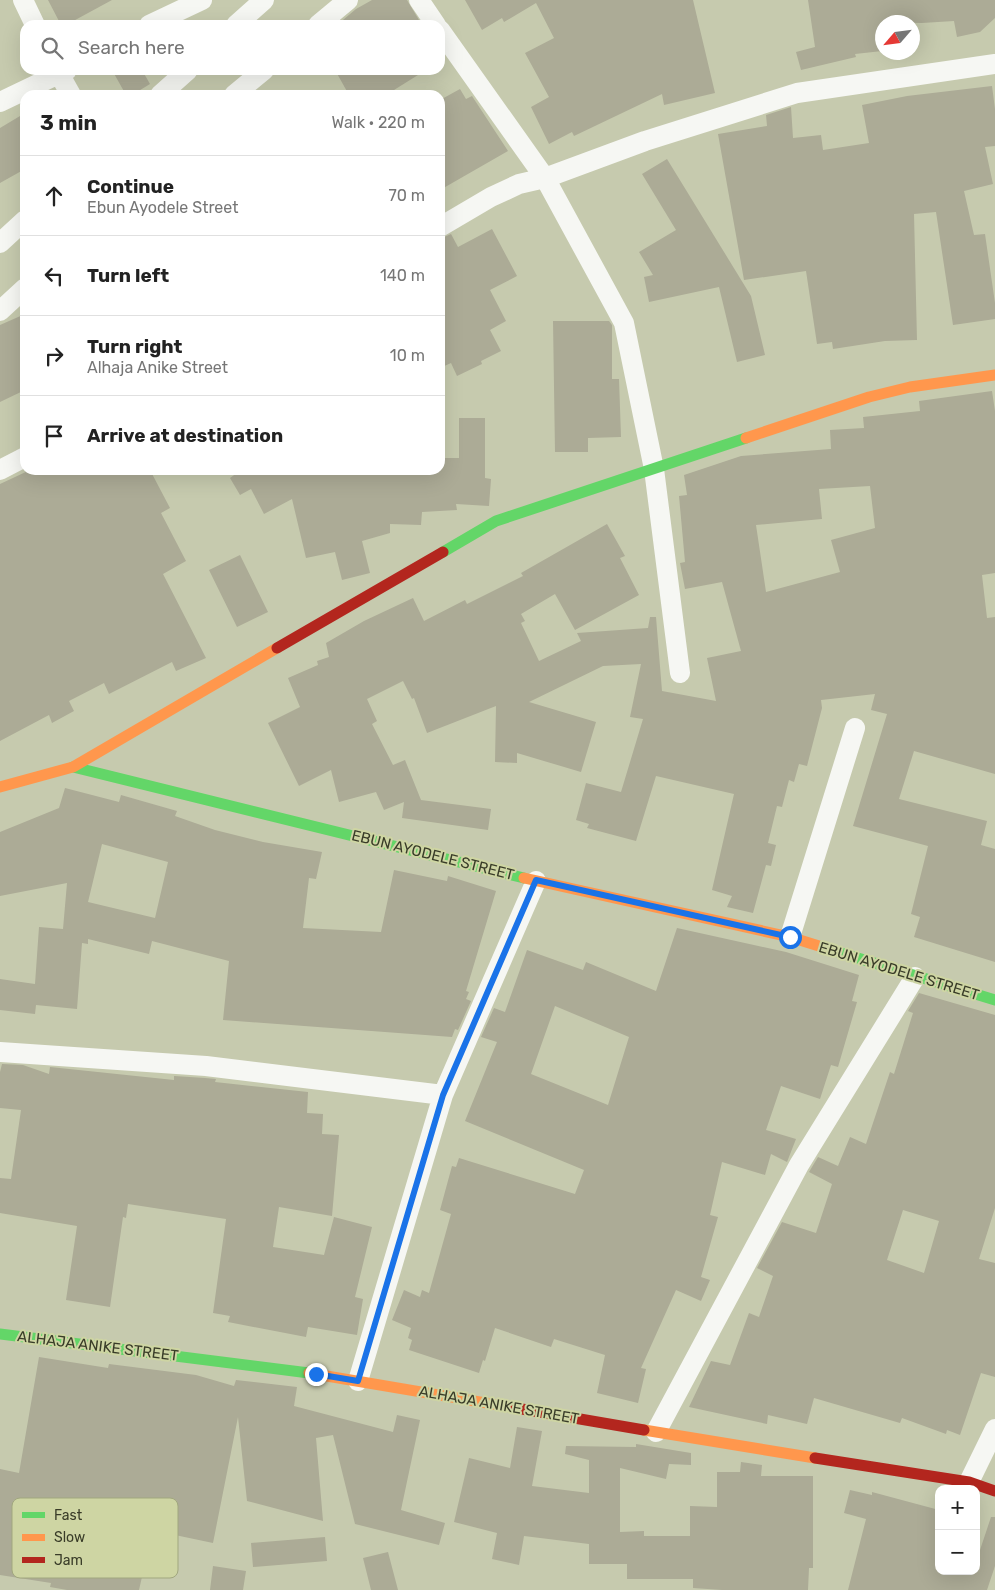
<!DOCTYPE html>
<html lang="en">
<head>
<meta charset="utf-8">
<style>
	body { margin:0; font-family:Rubik,sans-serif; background:#f6f6f6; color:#222 }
	.controls { position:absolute; right:15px; bottom:15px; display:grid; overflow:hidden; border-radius:10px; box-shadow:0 5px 20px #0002 }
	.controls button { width:45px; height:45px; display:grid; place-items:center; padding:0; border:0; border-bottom:1px solid #e0e0e0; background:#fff; color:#222; font:25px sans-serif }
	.compass { position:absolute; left:875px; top:15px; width:45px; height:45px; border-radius:50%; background:#fff; box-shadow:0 5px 20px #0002; rotate:242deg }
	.stop { position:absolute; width:15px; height:15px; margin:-11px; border:4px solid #1a73e8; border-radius:50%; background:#fff }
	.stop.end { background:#1a73e8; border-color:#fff; box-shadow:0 1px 5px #0008 }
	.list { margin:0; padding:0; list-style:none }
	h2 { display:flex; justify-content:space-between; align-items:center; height:65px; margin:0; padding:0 20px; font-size:21px }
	h2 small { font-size:16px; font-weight:400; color:#767676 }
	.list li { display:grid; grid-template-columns:32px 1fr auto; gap:15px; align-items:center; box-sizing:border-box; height:80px; padding:0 20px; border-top:1px solid #e0e0e0 }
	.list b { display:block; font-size:19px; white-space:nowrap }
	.list p { margin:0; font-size:16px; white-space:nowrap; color:#767676 }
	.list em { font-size:16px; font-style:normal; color:#767676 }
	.icon { flex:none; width:28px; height:28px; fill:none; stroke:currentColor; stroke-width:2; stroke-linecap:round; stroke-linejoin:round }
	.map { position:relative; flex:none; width:995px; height:1590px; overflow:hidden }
	.search { position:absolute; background:#fff; box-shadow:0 5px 20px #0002; left:20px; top:20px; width:425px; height:55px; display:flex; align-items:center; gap:12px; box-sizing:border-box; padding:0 18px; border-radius:15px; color:#767676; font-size:19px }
	.panel { position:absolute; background:#fff; box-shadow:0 5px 20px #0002; left:20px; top:90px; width:425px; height:385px; border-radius:15px }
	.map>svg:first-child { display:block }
	.building { fill:#acab96; fill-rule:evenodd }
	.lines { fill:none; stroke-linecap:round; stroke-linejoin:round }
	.street { stroke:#f6f7f3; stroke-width:20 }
	.fast { stroke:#63d668; stroke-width:11 }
	.slow { stroke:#ff974d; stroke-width:11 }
	.jam { stroke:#b3261e; stroke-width:11 }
	.route { stroke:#1a73e8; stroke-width:6 }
	.labels { text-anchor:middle; stroke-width:4; stroke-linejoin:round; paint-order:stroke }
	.street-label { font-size:15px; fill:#393c28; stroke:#ced5a3 }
	.key { fill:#ced5a3; stroke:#a1a77e; stroke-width:1 }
	.key-label { font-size:14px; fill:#393c28 }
</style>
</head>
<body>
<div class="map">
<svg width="995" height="1590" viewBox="0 0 995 1590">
	<rect width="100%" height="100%" fill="#c6caae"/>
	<path class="building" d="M 48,0 L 112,0 L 66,25 L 61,25 Z
		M 372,0 L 407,0 L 422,25 L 337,25 L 356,9 Z
		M 465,0 L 693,0 L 715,93 L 664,105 L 662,94 L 574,136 L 572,132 L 549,144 L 531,107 L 549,97 L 525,53 L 554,38 L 536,3 L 504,22 L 502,18 L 482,30 Z
		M 808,0 L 995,0 L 995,18 L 980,32 L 957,37 L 954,21 L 922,23 L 882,22 L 882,51 L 855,54 L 856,57 L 801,70 L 796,52 L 815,47 Z
		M 112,70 L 142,70 L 150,84 L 132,95 L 126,95 Z
		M 335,70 L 426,70 L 386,95 L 349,95 Z
		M 992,86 L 995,109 L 995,146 L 985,147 L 993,184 L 964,191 L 974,235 L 985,234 L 995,303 L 995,319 L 953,325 L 936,212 L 914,214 L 917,340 L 885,341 L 833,349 L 832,342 L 817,344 L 806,271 L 744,280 L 718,134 L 767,126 L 766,115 L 791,107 L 793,138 L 821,135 L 823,150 L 869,143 L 862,105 L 907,96 Z
		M 460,89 L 466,99 L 472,96 L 508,151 L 440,190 L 440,100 Z
		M 25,113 L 25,169 L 0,183 L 0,128 Z
		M 667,159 L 751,296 L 765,355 L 737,362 L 719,287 L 649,302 L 644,277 L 653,275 L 639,252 L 676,230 L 642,174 Z
		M 492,229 L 517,276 L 490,290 L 506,321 L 490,330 L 501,351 L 481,361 L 482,364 L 457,376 L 451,363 L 440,368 L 440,239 L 451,234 L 458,247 Z
		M 25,314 L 25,390 L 0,402 L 0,325 Z
		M 553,321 L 609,321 L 612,325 L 612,379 L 619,379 L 621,437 L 588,438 L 588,452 L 555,452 Z
		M 992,391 L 995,411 L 995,573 L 982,575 L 987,618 L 995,617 L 995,774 L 914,751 L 899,799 L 987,821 L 981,845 L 995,849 L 995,962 L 914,937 L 920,917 L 911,914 L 928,846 L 853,826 L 887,714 L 871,710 L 875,694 L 821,700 L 822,708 L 807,766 L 799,764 L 794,782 L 789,780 L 782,807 L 777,806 L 768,843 L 776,845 L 771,866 L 766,865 L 753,913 L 727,907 L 732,896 L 712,890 L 734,794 L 656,776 L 636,841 L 587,828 L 589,824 L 576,820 L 586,783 L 621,792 L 643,719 L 630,717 L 641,664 L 603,666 L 529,702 L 596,722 L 581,772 L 517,753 L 517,763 L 495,762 L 496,706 L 427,733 L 414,698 L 412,699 L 403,681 L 367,699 L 377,721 L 372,724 L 393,765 L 405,760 L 421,800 L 491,809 L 488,830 L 402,818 L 404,802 L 384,810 L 376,792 L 339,802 L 331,770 L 299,786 L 268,723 L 300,707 L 288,678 L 318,665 L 317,661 L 329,657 L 326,643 L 364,621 L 413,598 L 424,621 L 465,600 L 467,604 L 523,576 L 521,573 L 607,524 L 625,556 L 620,558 L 639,595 L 575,630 L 555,594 L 521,614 L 525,621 L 521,623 L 539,661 L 581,641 L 577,633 L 648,628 L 650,617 L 656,617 L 662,691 L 716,701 L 707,658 L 741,651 L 722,582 L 685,589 L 680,563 L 685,562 L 679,496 L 687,495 L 684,475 L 741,456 L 831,449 L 830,430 L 864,428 L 863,417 L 920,411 L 919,401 ZM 870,486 L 875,528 L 831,540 L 840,572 L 766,592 L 756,525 L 822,519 L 819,489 Z
		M 459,418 L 485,418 L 485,478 L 491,479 L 489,506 L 456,504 L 457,510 L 422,512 L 421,525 L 390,524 L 390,533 L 362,541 L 370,573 L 342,580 L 335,552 L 306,558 L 292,499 L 264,514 L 251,489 L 240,495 L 230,478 L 241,470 L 440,470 L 440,458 L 459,458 Z
		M 30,470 L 150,470 L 170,508 L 161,513 L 186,561 L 163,574 L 206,658 L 176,671 L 172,662 L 109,694 L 104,683 L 69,701 L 74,711 L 52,723 L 49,715 L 0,741 L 0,484 Z
		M 240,555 L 268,612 L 237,627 L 209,570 Z
		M 65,788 L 119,802 L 121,795 L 177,811 L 175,816 L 215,830 L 263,842 L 322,852 L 316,879 L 309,878 L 303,928 L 381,932 L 394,870 L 447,881 L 448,876 L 496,891 L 466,991 L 469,992 L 466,999 L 471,1001 L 458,1030 L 455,1029 L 452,1037 L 223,1020 L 229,961 L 152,941 L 149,954 L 88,939 L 88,944 L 82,943 L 77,1009 L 36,1005 L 35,1014 L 0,1010 L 0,979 L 35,984 L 39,927 L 63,929 L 67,883 L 0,896 L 0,832 L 59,808 ZM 102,844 L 168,862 L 155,918 L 88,902 Z
		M 677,928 L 786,952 L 859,975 L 852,1001 L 857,1002 L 838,1067 L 831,1065 L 820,1099 L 781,1086 L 766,1130 L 796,1139 L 787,1162 L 771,1154 L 765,1175 L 722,1162 L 710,1215 L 718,1217 L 701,1277 L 710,1280 L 701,1301 L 676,1290 L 641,1368 L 646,1369 L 638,1403 L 597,1393 L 605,1355 L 554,1339 L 551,1347 L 495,1328 L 485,1361 L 483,1360 L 479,1373 L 409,1350 L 412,1340 L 408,1338 L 411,1328 L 392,1320 L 404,1290 L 420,1297 L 422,1290 L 429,1293 L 451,1214 L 440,1210 L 452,1166 L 456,1167 L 459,1158 L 575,1194 L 584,1170 L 465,1121 L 497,1042 L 481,1037 L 494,1008 L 505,1012 L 527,950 L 583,970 L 586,962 L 656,991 ZM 555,1006 L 629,1037 L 608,1105 L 531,1074 Z
		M 919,993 L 995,1015 L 995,1208 L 979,1259 L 995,1263 L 995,1377 L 981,1373 L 960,1435 L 947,1430 L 946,1434 L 902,1418 L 900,1423 L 814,1398 L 807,1424 L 768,1415 L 767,1424 L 689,1407 L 711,1361 L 730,1365 L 749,1313 L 759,1317 L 773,1276 L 757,1268 L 782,1222 L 816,1233 L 832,1184 L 809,1172 L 818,1157 L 838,1166 L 850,1137 L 866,1144 L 890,1072 L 894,1074 L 913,1013 L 908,1011 ZM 903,1210 L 939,1221 L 924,1273 L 887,1260 Z
		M 2,1064 L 23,1065 L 49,1074 L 50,1067 L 174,1080 L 174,1076 L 205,1078 L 216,1079 L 215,1082 L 308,1092 L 307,1113 L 323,1114 L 322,1134 L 339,1135 L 332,1216 L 279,1207 L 273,1247 L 324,1255 L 334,1217 L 372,1227 L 355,1297 L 363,1299 L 357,1335 L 308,1327 L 306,1337 L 228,1322 L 230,1316 L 213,1313 L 226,1219 L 128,1204 L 126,1218 L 123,1217 L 110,1307 L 66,1300 L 77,1226 L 0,1213 L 0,1178 L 11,1179 L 21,1110 L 0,1108 L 0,1072 Z
		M 39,1357 L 108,1368 L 109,1364 L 196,1375 L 234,1386 L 236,1380 L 297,1387 L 294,1406 L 393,1432 L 397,1415 L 420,1420 L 401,1510 L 445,1523 L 439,1545 L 355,1524 L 333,1435 L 316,1438 L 323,1521 L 247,1501 L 238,1417 L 213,1543 L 156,1531 L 155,1533 L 152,1533 L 139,1590 L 67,1590 L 50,1587 L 51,1583 L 0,1575 L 0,1469 L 19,1473 Z
		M 517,1427 L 542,1431 L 532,1486 L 589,1493 L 589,1460 L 565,1454 L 566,1446 L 636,1447 L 636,1444 L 691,1453 L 691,1465 L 669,1464 L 666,1479 L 620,1468 L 620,1532 L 644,1531 L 644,1536 L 690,1536 L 690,1506 L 717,1507 L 717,1472 L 740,1472 L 741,1462 L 762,1465 L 761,1476 L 813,1476 L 813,1568 L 809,1568 L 808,1590 L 722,1590 L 693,1588 L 693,1579 L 627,1579 L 627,1564 L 589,1564 L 589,1544 L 524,1536 L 519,1565 L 492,1559 L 497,1533 L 454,1522 L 469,1458 L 510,1468 Z
		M 850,1490 L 872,1495 L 872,1492 L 939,1510 L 939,1571 L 976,1571 L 976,1562 L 991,1517 L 995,1517 L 995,1566 L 987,1590 L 848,1590 L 866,1519 L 844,1513 Z
		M 325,1537 L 327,1561 L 253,1567 L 251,1543 Z
		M 388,1552 L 398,1590 L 371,1590 L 363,1558 Z
		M 213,1566 L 246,1571 L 243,1590 L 210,1590 Z"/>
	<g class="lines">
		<path class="street" d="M 23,0 L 35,25
			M 419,0 L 436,25
			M 149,25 L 202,0
			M 236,25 L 264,0
			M 318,25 L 348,0
			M 440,30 L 545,178 L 624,323 L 654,469 L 680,673
			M 57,70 L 71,95
			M 160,95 L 188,70
			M 234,95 L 264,70
			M 0,102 L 67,70
			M 440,227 L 491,197 L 519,184 L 545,178 L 645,141 L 797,93 L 995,64
			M 0,243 L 25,220
			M 0,311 L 25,288
			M 0,470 L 25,457
			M 790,937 L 855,728
			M 0,1052 L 206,1066 L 443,1095
			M 358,1381 L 443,1095 L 536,881
			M 656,1432 L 799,1165 L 915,977
			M 969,1482 L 995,1429"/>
		<path class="fast" d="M 443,552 L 496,521 L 746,438
			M 73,767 L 524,878
			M 835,951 L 995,1000
			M 0,1334 L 309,1373"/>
		<path class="slow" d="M 746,438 L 869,397 L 910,387 L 995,375
			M 0,787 L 73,767 L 277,648
			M 524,878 L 790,937 L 835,951
			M 309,1373 L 516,1408
			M 644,1430 L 815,1458"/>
		<path class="jam" d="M 277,648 L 443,552
			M 516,1408 L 644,1430
			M 815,1458 L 969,1482 L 995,1491"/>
	</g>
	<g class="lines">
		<path class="route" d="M 316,1374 L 358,1381 L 443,1095 L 536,880 L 790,937"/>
	</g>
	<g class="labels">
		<g class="street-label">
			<text transform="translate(433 855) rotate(14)" y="5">EBUN AYODELE STREET</text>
			<text transform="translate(899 971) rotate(17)" y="5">EBUN AYODELE STREET</text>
			<text transform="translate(98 1346) rotate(7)" y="5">ALHAJA ANIKE STREET</text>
			<text transform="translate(499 1405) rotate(10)" y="5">ALHAJA ANIKE STREET</text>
		</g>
	</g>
	<rect x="12" y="1498" width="166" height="80" rx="8" class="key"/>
	<rect x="22" y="1512" width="23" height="6" fill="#63d668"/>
	<rect x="22" y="1534" width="23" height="7" fill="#ff974d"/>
	<rect x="22" y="1557" width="23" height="6" fill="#b3261e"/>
	<g class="key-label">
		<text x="54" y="1520">Fast</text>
		<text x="54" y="1542">Slow</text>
		<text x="54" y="1565">Jam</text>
	</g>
</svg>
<div class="controls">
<button>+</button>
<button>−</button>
</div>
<svg class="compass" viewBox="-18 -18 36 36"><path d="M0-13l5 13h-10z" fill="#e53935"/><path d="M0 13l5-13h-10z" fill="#767676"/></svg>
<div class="stop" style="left:790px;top:937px"></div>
<div class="stop end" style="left:316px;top:1374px"></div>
<div class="search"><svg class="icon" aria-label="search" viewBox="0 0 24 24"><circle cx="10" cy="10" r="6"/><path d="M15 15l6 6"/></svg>Search here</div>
<section class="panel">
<h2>3 min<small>Walk · 220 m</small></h2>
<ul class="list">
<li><svg class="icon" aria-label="ahead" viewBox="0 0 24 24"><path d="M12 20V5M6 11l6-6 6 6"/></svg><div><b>Continue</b><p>Ebun Ayodele Street</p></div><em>70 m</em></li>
<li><svg class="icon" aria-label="left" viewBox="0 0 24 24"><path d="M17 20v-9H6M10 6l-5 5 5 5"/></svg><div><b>Turn left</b></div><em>140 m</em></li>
<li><svg class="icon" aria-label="right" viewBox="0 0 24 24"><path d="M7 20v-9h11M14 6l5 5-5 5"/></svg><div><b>Turn right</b><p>Alhaja Anike Street</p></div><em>10 m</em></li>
<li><svg class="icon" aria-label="arrive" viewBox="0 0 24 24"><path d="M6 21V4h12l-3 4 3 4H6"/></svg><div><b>Arrive at destination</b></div></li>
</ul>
</section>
</div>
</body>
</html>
